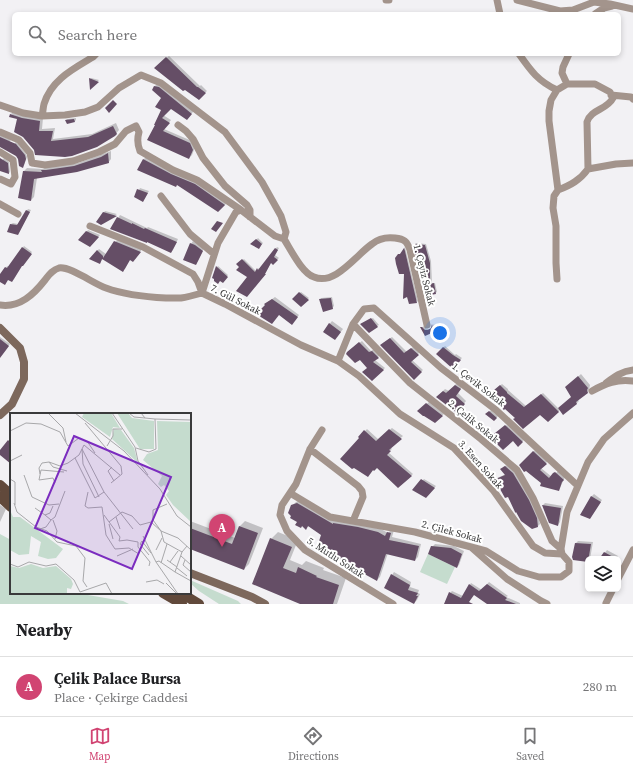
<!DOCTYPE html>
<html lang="en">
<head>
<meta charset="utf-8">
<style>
	body { margin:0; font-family:"Source Serif 4",serif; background:#f2f2f2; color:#202124 }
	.controls { position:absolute; right:12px; bottom:12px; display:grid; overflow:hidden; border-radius:6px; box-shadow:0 2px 6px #0003 }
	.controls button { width:36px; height:36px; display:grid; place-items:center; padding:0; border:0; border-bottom:1px solid #e0e0e0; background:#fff; color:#202124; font:20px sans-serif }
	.you { position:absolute; left:440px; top:333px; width:14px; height:14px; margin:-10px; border:3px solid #fff; border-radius:50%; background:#1a73e8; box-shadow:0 0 0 6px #1a73e833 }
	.badge { display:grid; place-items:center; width:26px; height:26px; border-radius:50%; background:#d14472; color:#fff; font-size:13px; font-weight:700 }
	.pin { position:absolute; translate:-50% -33px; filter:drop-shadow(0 1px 2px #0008) }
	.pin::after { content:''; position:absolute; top:21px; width:14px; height:12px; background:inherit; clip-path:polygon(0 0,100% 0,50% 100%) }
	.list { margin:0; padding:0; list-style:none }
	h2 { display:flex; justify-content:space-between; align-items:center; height:52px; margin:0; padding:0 16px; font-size:17px }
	h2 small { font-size:13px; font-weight:400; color:#757577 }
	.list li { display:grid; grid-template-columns:26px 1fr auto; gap:12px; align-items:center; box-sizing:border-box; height:60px; padding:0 16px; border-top:1px solid #e0e0e0 }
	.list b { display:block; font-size:15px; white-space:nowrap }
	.list p { margin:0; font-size:13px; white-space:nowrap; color:#757577 }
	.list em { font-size:13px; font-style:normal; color:#757577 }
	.icon { flex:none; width:22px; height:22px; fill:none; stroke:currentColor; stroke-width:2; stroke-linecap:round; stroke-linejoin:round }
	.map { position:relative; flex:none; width:633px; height:604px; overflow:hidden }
	.search { position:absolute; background:#fff; box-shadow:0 2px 6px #0003; left:12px; right:12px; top:12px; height:44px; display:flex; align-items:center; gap:10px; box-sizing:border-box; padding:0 14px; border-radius:6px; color:#757577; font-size:15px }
	.sheet { height:112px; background:#fff }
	nav { display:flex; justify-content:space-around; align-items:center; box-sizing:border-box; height:56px; border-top:1px solid #e0e0e0; background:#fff; font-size:11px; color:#757577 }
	nav a { display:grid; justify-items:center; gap:2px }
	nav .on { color:#d14472 }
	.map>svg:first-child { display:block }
	.green { fill:#c5dcce }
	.shadow { fill:#0003 }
	.building { fill:#654e66 }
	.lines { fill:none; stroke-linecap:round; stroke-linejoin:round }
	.minor { stroke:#a3948c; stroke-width:7 }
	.secondary { stroke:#7d685c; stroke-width:8 }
	.primary { stroke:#61493b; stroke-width:10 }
	.labels { text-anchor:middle; stroke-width:4; stroke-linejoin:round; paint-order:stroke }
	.street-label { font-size:10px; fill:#3a3a3b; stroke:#fff }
	.inset-road { fill:none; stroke:#a8a8aa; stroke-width:1 }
	.view { fill:#7b2cbf; fill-opacity:0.15; stroke:#7b2cbf; stroke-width:2 }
	.inset-edge { fill:none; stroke:#3a3a3b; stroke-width:2 }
</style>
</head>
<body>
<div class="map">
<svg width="633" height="604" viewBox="0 0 633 604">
	<rect width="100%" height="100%" fill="#f2f1f4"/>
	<path class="green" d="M 0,534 L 11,540 L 11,593 L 76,593 L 123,601 L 129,604 L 0,604 Z
		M 428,554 L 455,567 L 447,584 L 420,572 Z
		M 190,580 L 238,601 L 241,604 L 219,604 L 199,591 L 190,583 Z"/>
	<path class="shadow" d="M 169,56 L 200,86 L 201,85 L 207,91 L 199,98 L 155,68 Z
		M 91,78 L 99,80 L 91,88 L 90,79 Z
		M 157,84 L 194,111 L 189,116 L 171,108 L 163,115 L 171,120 L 164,129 L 192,141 L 195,147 L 192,155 L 189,158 L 149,140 L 162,109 L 163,98 L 155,86 Z
		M 14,111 L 43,118 L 42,129 L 55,128 L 53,139 L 92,134 L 116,123 L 119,130 L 114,136 L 65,156 L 19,118 L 11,114 Z
		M 76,118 L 76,120 L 75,121 L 67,123 L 66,120 L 67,119 Z
		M 0,135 L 11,140 L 3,147 L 0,146 Z
		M 16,142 L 17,143 L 26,154 L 27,157 L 24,165 L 14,144 Z
		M 111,151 L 111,159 L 108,163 L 37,178 L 34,197 L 31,200 L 20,197 L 24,171 L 27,168 L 43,169 L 46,167 L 49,167 L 78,163 Z
		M 146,157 L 197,182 L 227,203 L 218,211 L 177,184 L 138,170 L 144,159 Z
		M 4,158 L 9,162 L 10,172 L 9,173 L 0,170 L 0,163 Z
		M 140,188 L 149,191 L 143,201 L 136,196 Z
		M 28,209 L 31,210 L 19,232 L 11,224 L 13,223 L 18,224 Z
		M 105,211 L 117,214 L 101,223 L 97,222 Z
		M 120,215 L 147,228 L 148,227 L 178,239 L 173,250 L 171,252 L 147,241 L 112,228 Z
		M 88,230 L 100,235 L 90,246 L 80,240 Z
		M 258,238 L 263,243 L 260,247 L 252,244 Z
		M 117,240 L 142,249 L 135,259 L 130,259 L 125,269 L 103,258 L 100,263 L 97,251 L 99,249 L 106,254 Z
		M 193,241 L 204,248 L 198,261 L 196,264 L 191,244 Z
		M 416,243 L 426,244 L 431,261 L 432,283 L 435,283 L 437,292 L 435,293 L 426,294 L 414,245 Z
		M 24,246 L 32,252 L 22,265 L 14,279 L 12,281 L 8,279 L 0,280 L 0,276 L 6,268 L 7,266 L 9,267 Z
		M 277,247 L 279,248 L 275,255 L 279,258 L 273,263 L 271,262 L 266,272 L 263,277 L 249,277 L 241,266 L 238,264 L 244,259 L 256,271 L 259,268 L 260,269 Z
		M 405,247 L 418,301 L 417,302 L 405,273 L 399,255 L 401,253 Z
		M 218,266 L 228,275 L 223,282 L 217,267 Z
		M 301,292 L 309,298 L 301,305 L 293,299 Z
		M 275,297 L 299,315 L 294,321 L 265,304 Z
		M 332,297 L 334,306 L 332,308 L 320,300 L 321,298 Z
		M 373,318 L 379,325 L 377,326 L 361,324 Z
		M 332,321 L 343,329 L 337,337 L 324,331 Z
		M 434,324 L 435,330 L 434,332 L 425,334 L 421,328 L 424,326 L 427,329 L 431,329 Z
		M 0,337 L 10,344 L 4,351 L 0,351 Z
		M 392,337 L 407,352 L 413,347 L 420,352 L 412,360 L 423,370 L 414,378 L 383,343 Z
		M 362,341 L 371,351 L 374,349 L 380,355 L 375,360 L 385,368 L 372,380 L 368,368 L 350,350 Z
		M 445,346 L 455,355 L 456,354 L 462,358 L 453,367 L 437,354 Z
		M 581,374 L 590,385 L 589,390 L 578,400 L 579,401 L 576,404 L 560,410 L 548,421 L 540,413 L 516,417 L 490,395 L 502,384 L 508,389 L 508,390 L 526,406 L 543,393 L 559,409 L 572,397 L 569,385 Z
		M 457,383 L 462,387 L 458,393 L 466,401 L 457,412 L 437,397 L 445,389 L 449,391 Z
		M 429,402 L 444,414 L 435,421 L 419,411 Z
		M 491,410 L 498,416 L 494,420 L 487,414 Z
		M 507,425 L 524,440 L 518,445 L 513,439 L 492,436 Z
		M 392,428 L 403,436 L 390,447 L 392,449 L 388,452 L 413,474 L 398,487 L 377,467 L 374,469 L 370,474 L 361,438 L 359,437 L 367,429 L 378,439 Z
		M 535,450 L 548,461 L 541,468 L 552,477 L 558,471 L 565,477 L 560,488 L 559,489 L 542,483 L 520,465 Z
		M 507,465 L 515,471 L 530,498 L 538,516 L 540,524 L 538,526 L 493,481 L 495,479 L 506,474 L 503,467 Z
		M 424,479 L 436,486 L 426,497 L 414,490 Z
		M 594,494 L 602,500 L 590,518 L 581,515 L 592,496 Z
		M 300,500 L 336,521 L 381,529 L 388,533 L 391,530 L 394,530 L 392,537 L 421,544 L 418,557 L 415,560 L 388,553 L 380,577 L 377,580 L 352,564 L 322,535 L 309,526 L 306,528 L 303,525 L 301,527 L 298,522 L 292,506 L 296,502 Z
		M 545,503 L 563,506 L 560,522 L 558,525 L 550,522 L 543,505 Z
		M 0,505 L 6,509 L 0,522 Z
		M 190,521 L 235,538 L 240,526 L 245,521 L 263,528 L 249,564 L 244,569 L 190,548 Z
		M 278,532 L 298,540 L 290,560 L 302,565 L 306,561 L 324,568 L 323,570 L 346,578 L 337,604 L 302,604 L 253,583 L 271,539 Z
		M 578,541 L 593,542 L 590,559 L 573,557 L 576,543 Z
		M 435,544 L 454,546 L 464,551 L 459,565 L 457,567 L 432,547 Z
		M 607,550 L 618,556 L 616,559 L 600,559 Z
		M 394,572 L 411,582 L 410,587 L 419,590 L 418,593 L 420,594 L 417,600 L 414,603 L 392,575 Z
		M 489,582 L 508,596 L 506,597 L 520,603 L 520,604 L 488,604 L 474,594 L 465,604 L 445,604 L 450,593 L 452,591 L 463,596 L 471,583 L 482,590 Z"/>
	<path class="building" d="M 166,57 L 197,87 L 198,87 L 206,93 L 199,100 L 185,90 L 183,91 L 154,68 Z
		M 89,78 L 99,82 L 90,90 Z
		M 154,86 L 159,87 L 192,114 L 187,120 L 171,109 L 162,118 L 170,123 L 163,131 L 190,143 L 193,150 L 189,159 L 147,140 L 155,125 L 154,125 L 161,110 L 155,107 L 161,98 L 152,90 Z
		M 113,100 L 117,104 L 109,113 L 105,108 Z
		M 10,114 L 22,118 L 40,121 L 39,131 L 53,131 L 51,141 L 88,137 L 113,126 L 117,134 L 115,136 L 97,147 L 72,156 L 65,157 L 35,155 L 34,150 L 23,137 L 14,132 L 17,119 L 9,117 Z
		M 74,119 L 75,122 L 67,124 L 65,120 Z
		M 0,137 L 16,144 L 25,155 L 26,159 L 23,168 L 19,166 L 18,159 L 16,156 L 0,147 Z
		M 108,153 L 109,163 L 77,172 L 34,179 L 31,201 L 18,198 L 23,171 L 42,172 L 41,170 L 46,170 L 74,166 L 101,157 Z
		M 0,158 L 8,163 L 9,174 L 0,171 Z
		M 143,159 L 171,174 L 195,184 L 225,205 L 218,212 L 177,185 L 176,187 L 137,170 Z
		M 137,189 L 148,193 L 143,202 L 134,197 Z
		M 26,210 L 30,212 L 18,235 L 7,232 L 10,224 L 17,225 Z
		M 103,212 L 117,216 L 101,225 L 96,222 Z
		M 117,217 L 132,224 L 132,223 L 144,229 L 145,228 L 177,242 L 171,253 L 147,242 L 147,243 L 110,229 Z
		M 217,221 L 223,223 L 216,232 L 211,229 Z
		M 86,231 L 99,237 L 90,247 L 78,240 Z
		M 256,239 L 262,244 L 259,249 L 250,244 Z
		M 114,241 L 141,252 L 133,262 L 130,260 L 123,272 L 102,259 L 100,264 L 89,259 L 97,250 L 103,256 L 103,258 Z
		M 190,243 L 195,245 L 203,251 L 196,265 L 183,260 Z
		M 413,244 L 425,245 L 430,263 L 430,284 L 434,283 L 436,294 L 425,296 Z
		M 22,247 L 32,254 L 23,266 L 22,266 L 12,282 L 8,280 L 5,285 L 0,282 L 0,274 L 5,267 L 7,268 Z
		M 275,248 L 278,250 L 274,257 L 278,260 L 273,265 L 271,263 L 265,274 L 266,274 L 261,280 L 247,297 L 236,291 L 247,277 L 236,270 L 239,267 L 236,264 L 242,259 L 255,272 L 257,268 L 258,270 Z
		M 404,248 L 405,251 L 417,303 L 409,304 L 407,297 L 403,299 L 404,274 L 399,274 L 396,264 L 395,258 L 398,254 L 400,254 Z
		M 216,266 L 228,277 L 223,283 L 220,281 L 218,284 L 214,281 L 214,279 L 212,278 Z
		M 299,292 L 309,300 L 301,307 L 292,299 Z
		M 331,298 L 333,309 L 323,312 L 319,299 Z
		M 272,299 L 298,317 L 292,325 L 279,315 L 272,324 L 256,314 L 265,305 L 264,304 Z
		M 371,318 L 378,327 L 369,333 L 360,324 Z
		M 329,323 L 341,332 L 335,340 L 323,332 Z
		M 432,324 L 434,332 L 425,336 L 420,327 L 422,327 L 425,330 L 428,330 L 431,328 Z
		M 390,338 L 404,353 L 411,348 L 419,355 L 411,362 L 422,372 L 414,380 L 380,345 Z
		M 0,339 L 9,346 L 0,358 Z
		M 359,342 L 369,352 L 372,351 L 379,358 L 373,362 L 384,370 L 372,381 L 362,372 L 367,368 L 360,360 L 355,363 L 346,354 L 347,352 Z
		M 443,347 L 453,355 L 461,360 L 453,369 L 436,354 Z
		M 578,376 L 588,388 L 587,390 L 588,393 L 576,402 L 577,404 L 563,415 L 558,408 L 571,397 L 565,387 Z
		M 455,385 L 461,389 L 456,396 L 465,404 L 457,413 L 436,397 L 443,391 L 446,393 Z
		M 500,385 L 507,392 L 507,393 L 524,407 L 541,394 L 559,412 L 548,422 L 540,415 L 523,429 L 513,419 L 515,418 L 505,409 L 504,410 L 496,403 L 497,402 L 488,395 Z
		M 426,403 L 443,416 L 435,423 L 424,416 L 423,416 L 417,411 Z
		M 489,411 L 497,418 L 494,421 L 485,414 Z
		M 505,425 L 523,442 L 518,447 L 513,441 L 503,450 L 490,437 Z
		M 389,429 L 402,439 L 389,450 L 391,451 L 387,455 L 412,476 L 398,488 L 377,468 L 374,471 L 373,470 L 368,477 L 354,468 L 352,469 L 340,459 L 359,438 L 358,437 L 364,430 L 376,441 Z
		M 8,440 L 11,443 L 11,464 L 0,455 L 0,450 Z
		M 533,451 L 547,464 L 540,470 L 549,478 L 553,473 L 555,472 L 564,480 L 562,482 L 559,491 L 540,486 L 541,483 L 526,471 L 524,472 L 519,465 Z
		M 505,466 L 513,473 L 529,500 L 537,518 L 538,527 L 532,529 L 521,521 L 516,512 L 515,513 L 515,512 L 508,497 L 505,498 L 500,489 L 499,489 L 491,481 L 505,475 L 500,469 Z
		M 421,479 L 435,488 L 426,498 L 412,490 Z
		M 591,496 L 601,502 L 590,519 L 580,515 Z
		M 297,503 L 333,524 L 333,523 L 358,527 L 378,532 L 385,536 L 387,532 L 391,533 L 389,540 L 419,546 L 415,561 L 386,554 L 377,581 L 350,566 L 351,564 L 329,554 L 329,552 L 317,547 L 321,535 L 308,526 L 306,530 L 302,526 L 301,528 L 295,525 L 297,522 L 290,518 L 291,516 L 288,513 L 291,505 Z
		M 542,505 L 561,508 L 558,526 L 549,523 Z
		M 239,526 L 258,533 L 244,570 L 190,549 L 190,528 L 232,544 Z
		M 270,538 L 292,547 L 283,568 L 296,573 L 298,567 L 317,576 L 316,577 L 339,585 L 333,604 L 300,604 L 252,584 Z
		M 575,543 L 591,544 L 588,562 L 573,560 L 572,557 Z
		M 431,546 L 451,548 L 462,554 L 457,568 L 428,554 Z
		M 604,552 L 617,559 L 599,559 Z
		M 391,574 L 410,585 L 408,590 L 418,593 L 416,596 L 418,596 L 414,604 L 384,588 Z
		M 469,584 L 479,591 L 487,584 L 507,598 L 505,600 L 516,604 L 487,604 L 474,595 L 469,602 L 473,604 L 444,604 L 449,592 L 461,598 Z"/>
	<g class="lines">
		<path class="minor" d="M 386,0 L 389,0
			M 497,0 L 500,14
			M 517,0 L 560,11 L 573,10 L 594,2 L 610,4 L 633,9
			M 595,14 L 604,8 L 612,6
			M 519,54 C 531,71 538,81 557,90
			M 567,84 L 562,73 L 563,67 L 569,54
			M 611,95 L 631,97 L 633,99
			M 0,105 L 23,113 L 42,116 L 65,115 L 85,112 L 98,107 L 119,88 L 141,75 L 161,83 L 225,132 L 262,182 L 281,216 L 286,232 L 284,239
			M 42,116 C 43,112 43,108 44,104 C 51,80 73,69 93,57 L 96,54
			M 178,125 L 186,131 L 193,139 L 203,158 L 225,186 L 247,205 L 250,210 L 250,217
			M 0,132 L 19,140 L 30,153 L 32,163 L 45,165 L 73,161 L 99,152 L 115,144 L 126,131 L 136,126 L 139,132 C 137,139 137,144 140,151 L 173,170 L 197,180 L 241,210 L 275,236 L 284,239
			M 0,152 L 13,160 L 15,177 L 11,184 L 0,179
			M 558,190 C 571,185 580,180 588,169 L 616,164 L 633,163
			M 161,196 L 190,234 L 214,254
			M 0,204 L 18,214
			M 90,226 L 143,247 L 193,274 L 198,282 L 202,293 L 225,304 L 301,345 L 338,361 L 359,376 L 400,414 L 454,448 L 493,490 L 533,546 L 545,553 L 562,554
			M 284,239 C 291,250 302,273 314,277 C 335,286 356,255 372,244 C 378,239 387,237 395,238 C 404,239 407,241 410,250 L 427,325
			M 557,279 L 556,263 L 556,226 L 553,208 L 554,196 L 558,190 L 549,121 L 549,111 L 551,100 L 557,90 L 567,84 L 595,84 L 610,92 L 613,98 C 607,110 591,109 587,122 L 588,169
			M 0,305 C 20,308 34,294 45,280 C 49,275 52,270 59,268 C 70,266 94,284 106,288 C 125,295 146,297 166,298 C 171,298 176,298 181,298 C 188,297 195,295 202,293 L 218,243 L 236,212 L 241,210
			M 353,324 L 379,351 L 410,383 L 481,439 L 517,470 L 533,498 L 552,541 L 561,549
			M 338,361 L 353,324 L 364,309 L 374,308 L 441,368 L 496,410 L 577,485
			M 606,383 C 614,377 622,371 633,370
			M 592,391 C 606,383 617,379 633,381
			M 322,430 L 310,449 L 296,484 L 282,505 L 280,515 L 287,531 L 305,550 L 393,604
			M 310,449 L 358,486 L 362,491 L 363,497 L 353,521
			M 290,493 L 330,517 L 415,532 L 486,551 L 518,571 L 539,577 L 561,577 L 569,571 L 569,562 L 562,554 L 561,549 L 567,512 L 588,462 L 604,439 L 633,413
			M 472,548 L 507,579 L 541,601 L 547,604
			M 618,579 L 633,550
			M 606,603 L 613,589"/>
		<path class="secondary" d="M 0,328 L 20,348 L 24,362 L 24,379 L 12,404 L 0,415
			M 190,573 L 252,597 L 265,604"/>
		<path class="primary" d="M 0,485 L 11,495
			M 0,497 L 11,507
			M 163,593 L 182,604
			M 181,593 L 199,604"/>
	</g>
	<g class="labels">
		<g class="street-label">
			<text transform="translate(425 275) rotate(76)" y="4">1. Çeyiz Sokak</text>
			<text transform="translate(236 299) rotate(27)" y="4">7. Gül Sokak</text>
			<text transform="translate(479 384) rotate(38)" y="4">1. Çevik Sokak</text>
			<text transform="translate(474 421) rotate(39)" y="4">2. Çelik Sokak</text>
			<text transform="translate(481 464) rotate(48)" y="4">3. Esen Sokak</text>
			<text transform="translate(452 531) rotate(15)" y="4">2. Çilek Sokak</text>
			<text transform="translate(336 557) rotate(33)" y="4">5. Mutlu Sokak</text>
		</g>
	</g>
	<g transform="translate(10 413)">
		<rect width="181" height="181" fill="#f2f1f4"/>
		<path d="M 74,0 L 101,0 L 110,15 L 103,14 L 100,24 L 72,4 ZM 107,0 L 118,0 L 122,5 L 144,8 L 144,36 L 130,36 ZM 147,8 L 181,9 L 181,109 L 163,92 L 156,82 L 159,78 L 154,72 L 151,74 L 148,71 L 152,63 L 133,47 L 137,41 L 148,37 ZM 104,16 L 111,17 L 124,35 L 128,50 L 102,26 ZM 0,97 L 3,104 L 10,104 L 53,136 L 46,145 L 38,146 L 28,143 L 31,129 L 21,123 L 19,141 L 9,142 L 0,137 ZM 21,151 L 33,155 L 46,153 L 61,166 L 63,171 L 61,176 L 57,175 L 57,181 L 0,181 L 0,153 L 9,155 Z" fill="#c5dcce"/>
		<path class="inset-road" d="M 38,0 L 53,15 L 56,29M 65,0 L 114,38 L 150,76 L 167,103 L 181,114M 102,0 L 125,34 L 128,48 L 138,62M 119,0 L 124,4 L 135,5M 131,0 L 135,5 L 145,6M 75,10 L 111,53 L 112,61 L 101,70M 0,18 L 16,10 L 31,11 L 50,19 L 58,33 L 69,25M 77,28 L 85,40M 97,33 L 103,23 L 103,16 L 112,16M 126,35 L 139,39 L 146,36 L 145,6 L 181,7M 72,36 L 94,79 L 123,116M 72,36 L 73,51 L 89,84M 65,45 L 85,85 L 94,79M 0,48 L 12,42M 39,49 L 43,54 L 57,58M 102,54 L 98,58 L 104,68M 30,61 L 29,55 L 32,50 L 39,49 L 50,53 L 58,50 L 69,42 L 74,32 L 110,62M 14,62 L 22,84 L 39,92 L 49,91M 0,66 L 5,69 L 5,92M 45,70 L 43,65 L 29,67 L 31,57 L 54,59M 78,79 L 75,93 L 78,95 L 92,94 L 96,122 L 103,133 L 105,136 L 119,135 L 129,141M 4,90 L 7,99 L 26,114 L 37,118 L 47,129 L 66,133 L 75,145 L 73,168 L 77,174M 157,91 L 143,97 L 143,107 L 151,118 L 168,125 L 181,137M 43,93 L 40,100 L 35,102 L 41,107 L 45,104 L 55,78M 25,95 L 35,102M 94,102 L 110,124 L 109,128 L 117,127 L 128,129 L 128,134 L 140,149 L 139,153M 106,104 L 110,116M 43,107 L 47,118 L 45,126M 99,109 L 112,99 L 122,103 L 130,112 L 141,109 L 151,118M 99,111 L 103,126M 30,116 L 36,114 L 41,107M 151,118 L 154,129 L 172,139M 133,123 L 146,149M 132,128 L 130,131 L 139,142M 132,128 L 141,140M 146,137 L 152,125M 107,143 L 123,136M 171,143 L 181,152M 157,147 L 167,154M 175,147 L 173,152 L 181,159M 160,149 L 168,138M 151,150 L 157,131M 0,151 L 8,154 L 19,149 L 36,153 L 46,151 L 64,167 L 70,179 L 96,170 L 102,181M 167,155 L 177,163M 165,159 L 181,168M 136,169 L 147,167 L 154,171M 156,170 L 166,180M 168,181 L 146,149 L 149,148 L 165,159 L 172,139 L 177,133"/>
		<path class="view" d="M 64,23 L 161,64 L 122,156 L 25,115 Z"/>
		<rect width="181" height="181" class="inset-edge"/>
	</g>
</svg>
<div class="controls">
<button><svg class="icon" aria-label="layers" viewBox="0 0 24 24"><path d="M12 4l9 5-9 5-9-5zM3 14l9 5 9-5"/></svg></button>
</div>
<div class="you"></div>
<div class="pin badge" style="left:222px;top:547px">A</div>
<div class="search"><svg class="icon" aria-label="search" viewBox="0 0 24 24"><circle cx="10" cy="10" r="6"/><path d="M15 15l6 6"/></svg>Search here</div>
</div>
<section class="sheet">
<h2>Nearby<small></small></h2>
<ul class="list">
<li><span class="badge">A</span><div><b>Çelik Palace Bursa</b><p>Place · Çekirge Caddesi</p></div><em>280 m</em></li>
</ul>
</section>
<nav>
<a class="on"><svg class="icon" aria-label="map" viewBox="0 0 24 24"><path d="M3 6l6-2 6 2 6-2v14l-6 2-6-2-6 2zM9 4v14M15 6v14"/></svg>Map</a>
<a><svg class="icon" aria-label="directions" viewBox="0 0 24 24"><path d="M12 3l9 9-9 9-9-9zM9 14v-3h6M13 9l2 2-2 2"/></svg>Directions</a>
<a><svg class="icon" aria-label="saved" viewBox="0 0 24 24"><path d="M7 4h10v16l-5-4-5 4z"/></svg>Saved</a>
</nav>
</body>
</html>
